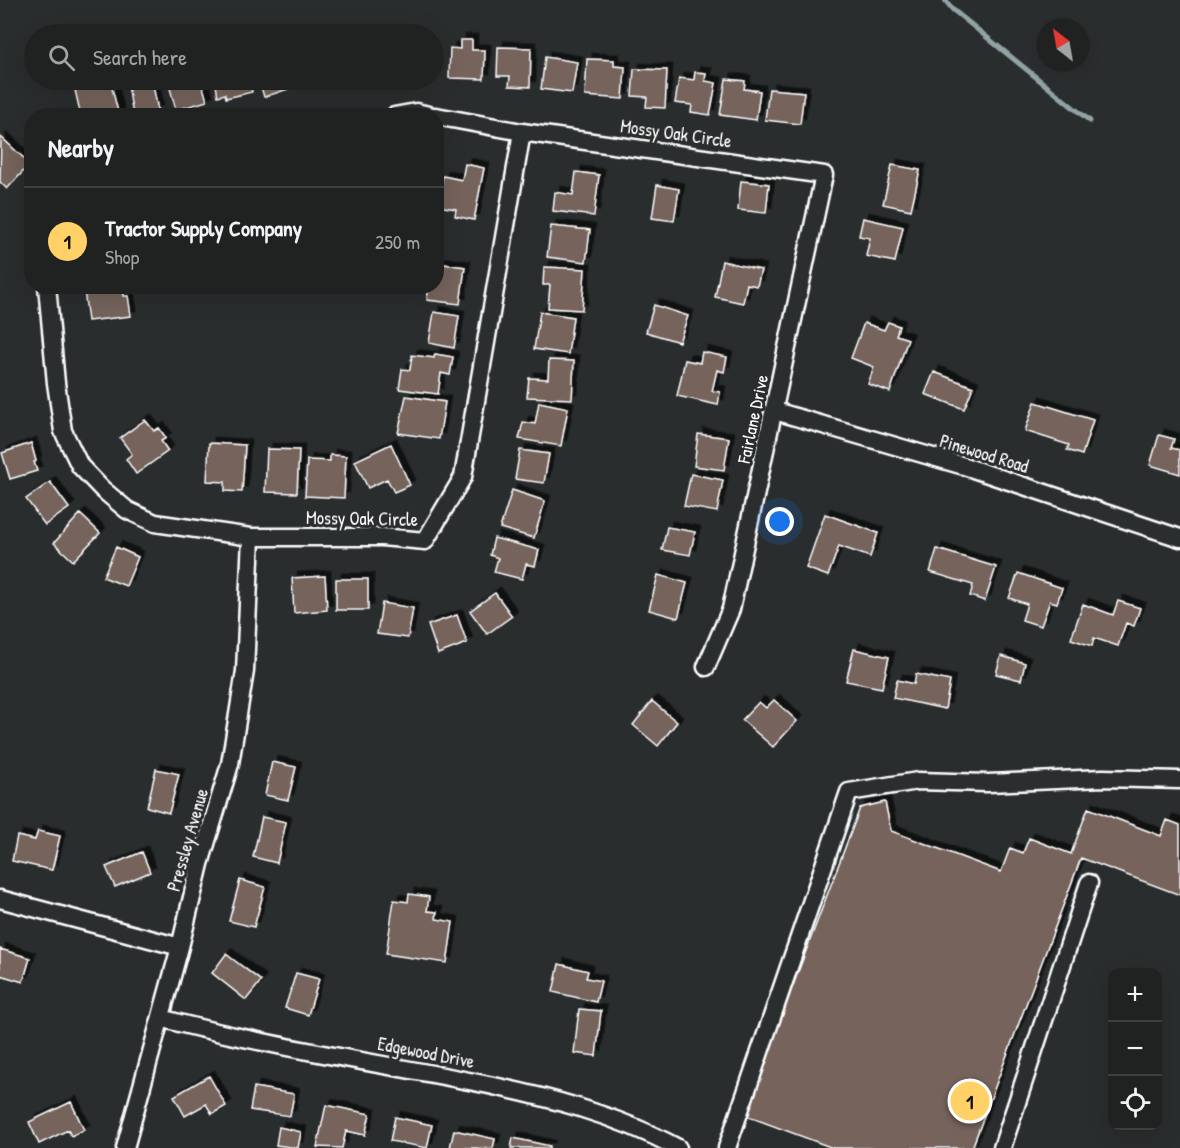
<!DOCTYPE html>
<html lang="en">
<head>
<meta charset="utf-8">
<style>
	body { margin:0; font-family:"Patrick Hand",sans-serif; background:#282a2a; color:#f1f3f6 }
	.controls { position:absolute; right:18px; bottom:18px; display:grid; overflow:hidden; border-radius:12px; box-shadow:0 6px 24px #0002 }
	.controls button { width:54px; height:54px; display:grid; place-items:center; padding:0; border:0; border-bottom:2px solid #3d3f40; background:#202222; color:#f1f3f6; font:30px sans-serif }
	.compass { position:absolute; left:1036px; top:18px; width:54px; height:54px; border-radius:50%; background:#202222; box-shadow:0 6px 24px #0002; rotate:329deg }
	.you { position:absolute; left:780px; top:522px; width:21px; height:21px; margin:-15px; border:4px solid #fff; border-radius:50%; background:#1a73e8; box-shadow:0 0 0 9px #1a73e833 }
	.badge { display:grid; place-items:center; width:39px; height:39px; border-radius:50%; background:#ffd166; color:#111; font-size:20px; font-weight:700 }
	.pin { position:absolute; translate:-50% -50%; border:3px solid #fff; box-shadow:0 2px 6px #0006 }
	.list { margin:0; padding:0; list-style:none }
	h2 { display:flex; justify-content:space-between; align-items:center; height:78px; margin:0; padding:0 24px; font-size:26px }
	h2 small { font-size:20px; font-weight:400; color:#a2a4a5 }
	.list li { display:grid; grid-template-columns:39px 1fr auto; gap:18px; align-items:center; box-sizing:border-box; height:108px; padding:0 24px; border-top:2px solid #3d3f40 }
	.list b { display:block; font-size:22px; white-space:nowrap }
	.list p { margin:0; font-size:20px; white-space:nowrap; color:#a2a4a5 }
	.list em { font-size:20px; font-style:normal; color:#a2a4a5 }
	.icon { flex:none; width:33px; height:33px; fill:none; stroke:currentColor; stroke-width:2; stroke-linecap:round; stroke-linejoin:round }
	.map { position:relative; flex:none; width:1180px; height:1148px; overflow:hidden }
	.search { position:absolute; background:#202222; box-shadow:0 6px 24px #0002; left:24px; top:24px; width:420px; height:66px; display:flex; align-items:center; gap:15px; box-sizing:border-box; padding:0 21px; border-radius:33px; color:#a2a4a5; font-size:22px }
	.panel { position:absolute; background:#202222; box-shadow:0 6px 24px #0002; left:24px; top:108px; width:420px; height:186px; border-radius:24px }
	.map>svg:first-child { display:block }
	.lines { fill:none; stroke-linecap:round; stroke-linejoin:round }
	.stream { stroke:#91a3a5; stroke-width:5 }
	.building { fill:#74635c; stroke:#fff; stroke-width:1.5; filter:url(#shadow) }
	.minor-casing { stroke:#fff; stroke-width:21 }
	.minor { stroke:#2a2d2e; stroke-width:16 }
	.labels { text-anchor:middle; stroke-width:6; stroke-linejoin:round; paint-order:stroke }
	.street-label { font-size:18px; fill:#fff; stroke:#2a2d2e }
</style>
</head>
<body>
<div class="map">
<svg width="1180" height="1148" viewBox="0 0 1180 1148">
	<defs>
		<filter id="shadow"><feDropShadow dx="5.5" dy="-5.5" stdDeviation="0" flood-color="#0009"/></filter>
	</defs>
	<rect width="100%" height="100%" fill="#2a2d2e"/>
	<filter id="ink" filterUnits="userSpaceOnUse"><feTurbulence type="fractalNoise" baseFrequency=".0167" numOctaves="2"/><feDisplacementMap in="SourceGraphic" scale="12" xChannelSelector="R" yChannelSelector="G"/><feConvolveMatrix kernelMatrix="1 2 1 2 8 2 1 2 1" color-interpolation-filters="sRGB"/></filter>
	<g filter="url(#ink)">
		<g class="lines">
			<path class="stream" d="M 945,0 L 952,9 L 1090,121"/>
		</g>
		<path class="building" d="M 460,40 L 472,40 L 472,50 L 485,50 L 484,79 L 449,78 L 450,48 L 460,49 Z
			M 498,47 L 531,48 L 530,87 L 509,86 L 510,76 L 497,76 Z
			M 545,57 L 577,62 L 572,93 L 541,89 Z
			M 587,59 L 614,60 L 614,66 L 625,67 L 623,99 L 585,96 Z
			M 634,69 L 667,70 L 665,108 L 646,107 L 647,97 L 632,96 Z
			M 695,72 L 706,73 L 705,81 L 716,83 L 710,115 L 691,112 L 692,105 L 675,103 L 679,78 L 694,80 Z
			M 726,79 L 745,81 L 744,89 L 760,91 L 756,120 L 720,115 Z
			M 94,80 L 110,80 L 119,116 L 81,116 L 75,90 L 95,86 Z
			M 127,80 L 152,80 L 158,111 L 133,115 Z
			M 173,80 L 201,80 L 207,101 L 176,110 L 168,81 Z
			M 215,80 L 250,80 L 252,92 L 226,98 L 225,94 L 218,96 Z
			M 259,80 L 294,80 L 297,86 L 264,97 Z
			M 769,89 L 804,92 L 800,124 L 765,120 Z
			M 1,137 L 30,164 L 7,189 L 0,182 Z
			M 465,164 L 484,168 L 474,220 L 455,216 L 456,209 L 437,206 L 443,176 L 462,180 Z
			M 892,165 L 920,170 L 911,210 L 883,204 Z
			M 576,172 L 599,175 L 594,216 L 553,211 L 555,192 L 573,195 Z
			M 741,181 L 769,184 L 766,213 L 738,210 Z
			M 657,185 L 679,189 L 674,221 L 652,218 Z
			M 863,218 L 903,227 L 895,262 L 866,256 L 870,238 L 859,236 Z
			M 551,226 L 590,230 L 586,262 L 547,257 Z
			M 722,261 L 761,270 L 757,286 L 747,284 L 743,303 L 715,297 Z
			M 436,263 L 465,267 L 460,304 L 427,300 L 429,286 L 436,286 Z
			M 544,267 L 585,269 L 582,310 L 548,308 L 550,285 L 543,285 Z
			M 113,286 L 123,286 L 124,296 L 128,296 L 131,316 L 88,321 L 84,290 Z
			M 654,305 L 688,316 L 679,342 L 646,332 Z
			M 434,312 L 459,316 L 454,348 L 429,343 Z
			M 540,312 L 573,317 L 568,354 L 534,349 Z
			M 888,322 L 899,326 L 896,335 L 908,339 L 890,392 L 868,384 L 874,367 L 851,358 L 864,323 L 884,330 Z
			M 702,352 L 727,357 L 724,372 L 717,370 L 712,391 L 720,392 L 718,405 L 677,396 L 685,360 L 700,363 Z
			M 435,354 L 453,357 L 450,375 L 441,373 L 438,394 L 399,389 L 402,369 L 410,370 L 412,355 L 434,358 Z
			M 549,360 L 574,361 L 572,399 L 527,397 L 529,378 L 548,379 Z
			M 934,372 L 973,387 L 964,409 L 925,394 Z
			M 406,396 L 445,402 L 439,439 L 398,433 Z
			M 539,402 L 568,408 L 561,446 L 519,439 L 523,422 L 535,424 Z
			M 1035,402 L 1093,420 L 1082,455 L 1067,450 L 1069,445 L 1025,431 Z
			M 145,420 L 154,431 L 159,428 L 166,438 L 161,441 L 168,451 L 136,474 L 126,459 L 132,454 L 120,438 Z
			M 698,434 L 729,438 L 724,470 L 694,466 Z
			M 1159,435 L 1174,439 L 1171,448 L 1180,450 L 1180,474 L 1150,465 Z
			M 31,443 L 36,461 L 34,462 L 37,471 L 10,479 L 2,453 Z
			M 209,443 L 245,445 L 242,492 L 225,491 L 225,482 L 207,481 Z
			M 391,444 L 410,485 L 394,492 L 387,479 L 368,488 L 355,461 Z
			M 267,449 L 299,450 L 297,493 L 265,492 Z
			M 520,450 L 549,454 L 544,483 L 515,479 Z
			M 330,455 L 346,456 L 344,498 L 305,496 L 307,460 L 330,461 Z
			M 691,474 L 723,480 L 717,512 L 684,506 Z
			M 50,482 L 69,508 L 45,525 L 26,499 Z
			M 512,490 L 545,501 L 534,538 L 500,528 Z
			M 80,514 L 100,533 L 73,561 L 54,543 Z
			M 825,514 L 878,533 L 870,557 L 839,546 L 828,576 L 806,568 Z
			M 667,527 L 695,532 L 690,555 L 662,550 Z
			M 494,538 L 539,550 L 535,566 L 526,564 L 522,579 L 494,572 L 498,558 L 490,555 Z
			M 116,547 L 138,557 L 126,586 L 103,577 Z
			M 937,549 L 996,567 L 985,601 L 970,596 L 973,585 L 930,572 Z
			M 1018,573 L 1062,588 L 1057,603 L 1050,601 L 1041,626 L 1022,620 L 1027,604 L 1009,598 Z
			M 658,575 L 687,583 L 678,618 L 649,610 Z
			M 325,576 L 327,610 L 294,613 L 292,578 Z
			M 336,579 L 368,579 L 368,610 L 336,610 Z
			M 495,593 L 512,616 L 487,634 L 470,611 Z
			M 1118,601 L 1140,608 L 1134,626 L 1126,623 L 1118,646 L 1094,638 L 1092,646 L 1071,639 L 1083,604 L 1113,615 Z
			M 382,603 L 413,608 L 408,638 L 377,634 Z
			M 457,615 L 467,643 L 438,654 L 428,625 Z
			M 854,649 L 889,657 L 882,688 L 846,681 Z
			M 1001,656 L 1025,663 L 1021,680 L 996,674 Z
			M 916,674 L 950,681 L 945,709 L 893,698 L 897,680 L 914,684 Z
			M 774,700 L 797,721 L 773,747 L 742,720 L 759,702 L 766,708 Z
			M 652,701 L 677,722 L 658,746 L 633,725 Z
			M 272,762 L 296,767 L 288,800 L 265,795 Z
			M 156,769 L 179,774 L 169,813 L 147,807 Z
			M 885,802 L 891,831 L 1001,872 L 1010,848 L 1023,853 L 1029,838 L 1071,854 L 1088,808 L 1161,836 L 1167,820 L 1180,825 L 1180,895 L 1081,858 L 972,1148 L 833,1148 L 744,1115 L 860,808 Z
			M 262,817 L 286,822 L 277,863 L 253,857 Z
			M 38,831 L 60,836 L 52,870 L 12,861 L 17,836 L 35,840 Z
			M 142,852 L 150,872 L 115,887 L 106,867 Z
			M 240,880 L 265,887 L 254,927 L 229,921 Z
			M 409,894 L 429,897 L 427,911 L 437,912 L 436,919 L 453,922 L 447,963 L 386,954 L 394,900 L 408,902 Z
			M 0,949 L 30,958 L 23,982 L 0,975 Z
			M 226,954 L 261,981 L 246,1000 L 212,973 Z
			M 559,964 L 588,971 L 586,978 L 601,981 L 596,1002 L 553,992 Z
			M 296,973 L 319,979 L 308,1015 L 285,1008 Z
			M 579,1009 L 601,1011 L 596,1056 L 574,1053 Z
			M 209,1076 L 226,1106 L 212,1114 L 206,1104 L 185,1116 L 174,1096 Z
			M 254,1087 L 294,1094 L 290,1116 L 250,1110 Z
			M 71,1102 L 84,1130 L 71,1136 L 68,1130 L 39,1144 L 29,1122 Z
			M 326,1105 L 370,1114 L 365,1135 L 346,1131 L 342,1148 L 317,1147 Z
			M 395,1117 L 432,1125 L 427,1148 L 390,1141 Z
			M 279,1127 L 301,1132 L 298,1148 L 276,1145 Z
			M 454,1130 L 495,1139 L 493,1148 L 450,1148 Z
			M 513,1138 L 550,1146 L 549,1148 L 511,1148 Z"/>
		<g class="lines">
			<g class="minor-casing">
				<path id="minor" d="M 394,116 L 416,112 L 433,116
					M 436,116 L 522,132 L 824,175 L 731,609 L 706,667
					M 47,286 L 56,383 L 63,431 L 80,466 L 102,489 L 127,510 L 155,523 L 251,537 L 382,537 L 425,541 L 463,477 L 522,132
					M 775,411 L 964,466 L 1180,538
					M 0,899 L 180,947
					M 161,1018 C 195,1028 229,1035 263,1042 C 333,1057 404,1068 474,1082 C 544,1096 615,1114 678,1148
					M 125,1148 L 180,947 L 200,864 L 230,764 L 245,671 L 251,537
					M 727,1148 L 849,792 L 918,781 L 987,783 L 1103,778 L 1180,780
					M 1002,1148 L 1089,883"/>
			</g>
			<use href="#minor" class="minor"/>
		</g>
	</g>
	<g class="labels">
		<g class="street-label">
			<text transform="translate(676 134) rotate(8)" y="6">Mossy Oak Circle</text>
			<text transform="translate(753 419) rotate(-78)" y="6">Fairlane Drive</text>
			<text transform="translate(984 454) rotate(17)" y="6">Pinewood Road</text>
			<text transform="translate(362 519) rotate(1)" y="6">Mossy Oak Circle</text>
			<text transform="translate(188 840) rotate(-74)" y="6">Pressley Avenue</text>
			<text transform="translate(426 1053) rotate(11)" y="6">Edgewood Drive</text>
		</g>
	</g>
</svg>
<div class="controls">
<button>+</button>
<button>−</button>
<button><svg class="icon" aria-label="locate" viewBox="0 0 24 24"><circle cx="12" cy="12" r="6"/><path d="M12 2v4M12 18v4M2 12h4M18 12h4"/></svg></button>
</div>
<svg class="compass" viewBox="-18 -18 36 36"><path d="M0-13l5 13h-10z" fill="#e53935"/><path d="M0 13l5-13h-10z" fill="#a2a4a5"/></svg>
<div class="you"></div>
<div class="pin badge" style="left:970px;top:1101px">1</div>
<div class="search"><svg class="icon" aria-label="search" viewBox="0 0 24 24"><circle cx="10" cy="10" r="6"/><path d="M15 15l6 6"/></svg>Search here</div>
<section class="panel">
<h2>Nearby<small></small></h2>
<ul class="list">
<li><span class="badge">1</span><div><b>Tractor Supply Company</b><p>Shop</p></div><em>250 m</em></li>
</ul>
</section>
</div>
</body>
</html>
